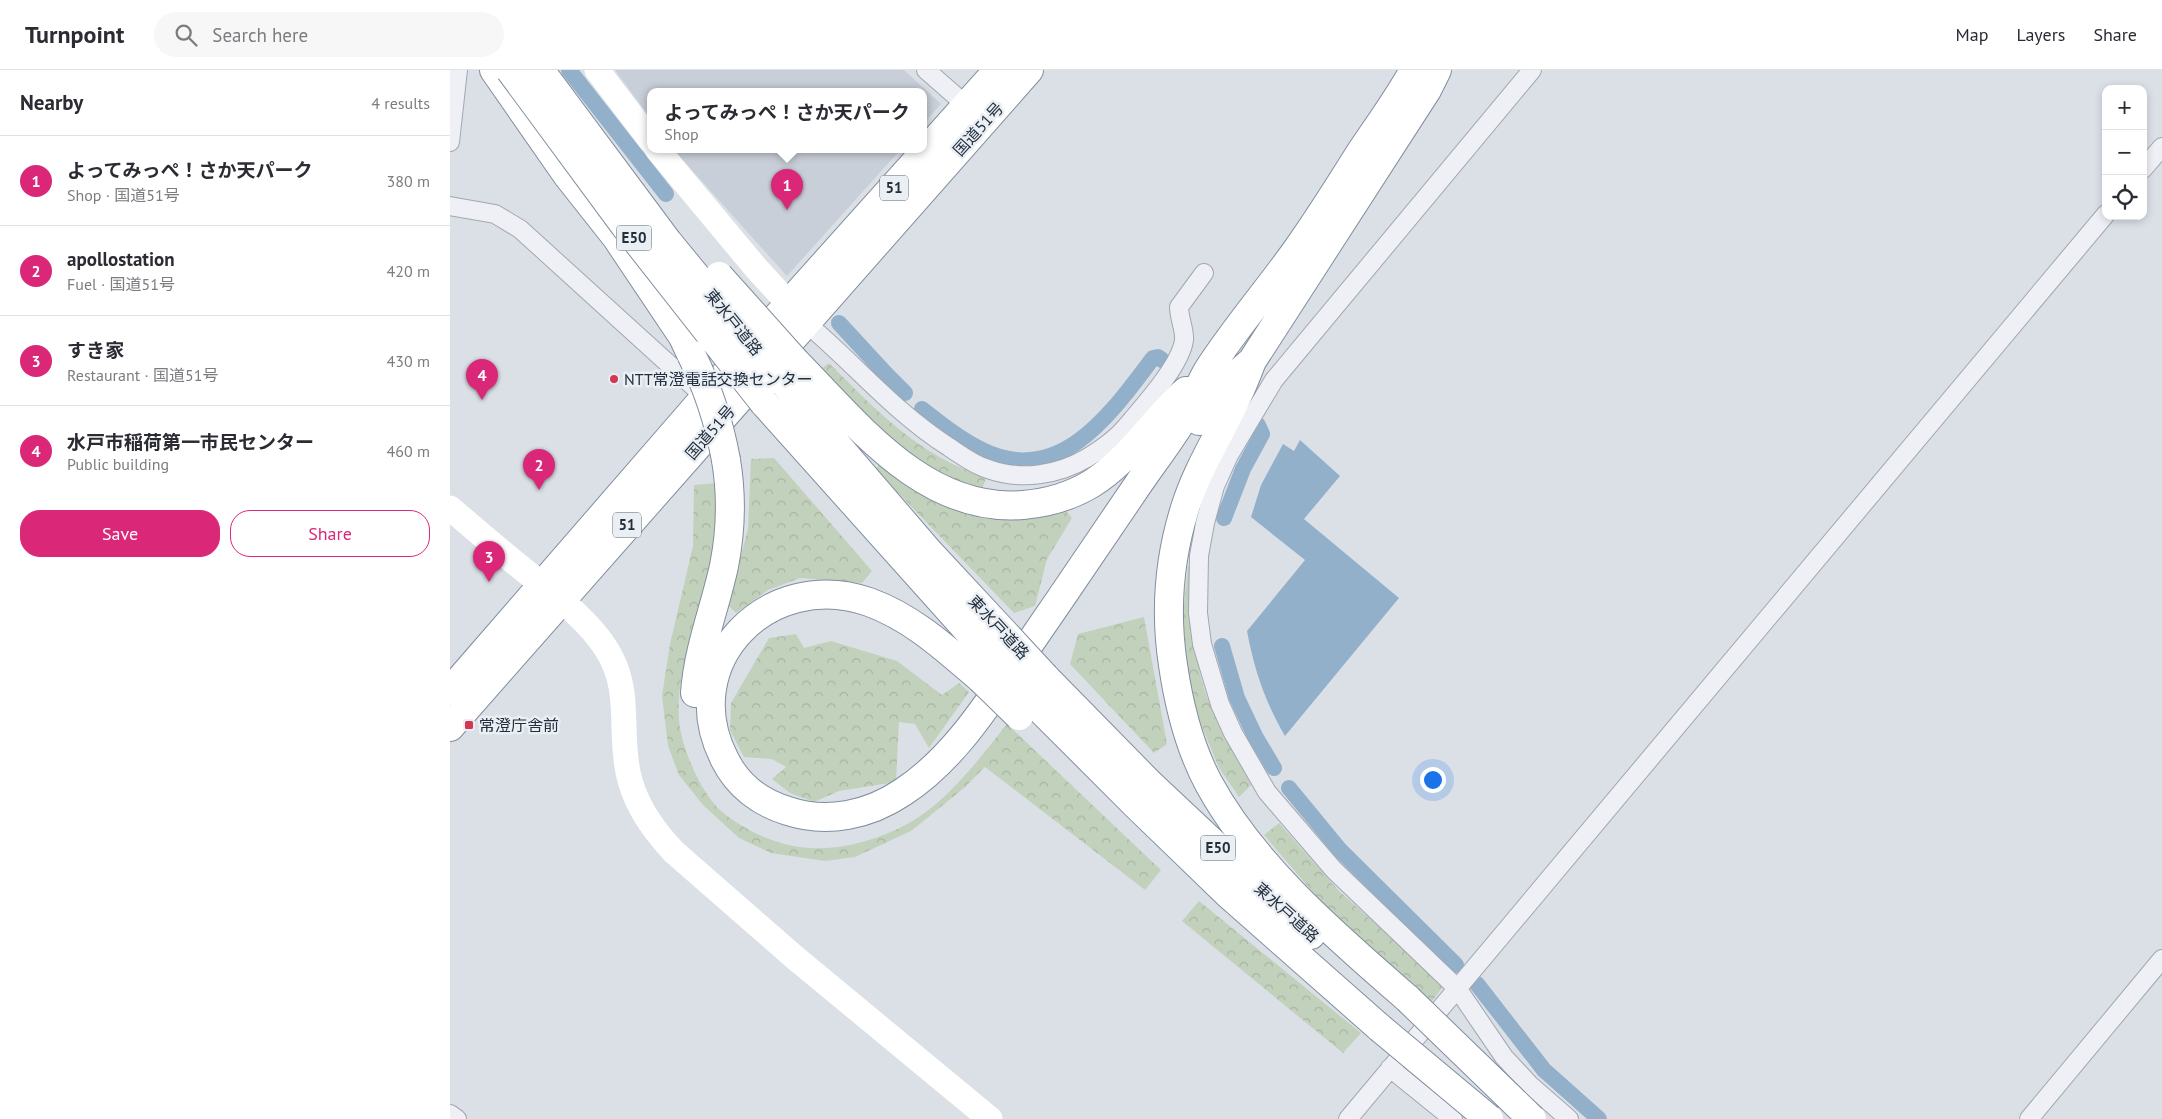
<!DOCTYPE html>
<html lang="en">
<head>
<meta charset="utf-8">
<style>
	body { margin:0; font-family:"PT Sans","Noto Sans JP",sans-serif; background:#f7f7f7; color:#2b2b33 }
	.controls { position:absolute; right:15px; top:15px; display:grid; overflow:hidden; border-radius:10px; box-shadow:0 2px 8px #0003 }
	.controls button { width:45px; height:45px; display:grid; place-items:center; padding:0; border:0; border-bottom:1px solid #e1e1e2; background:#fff; color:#2b2b33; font:25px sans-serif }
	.you { position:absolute; left:982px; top:709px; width:18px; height:18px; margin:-12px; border:4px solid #fff; border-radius:50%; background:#1a73e8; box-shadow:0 0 0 8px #1a73e833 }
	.badge { display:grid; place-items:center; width:32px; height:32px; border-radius:50%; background:#db2777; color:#fff; font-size:16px; font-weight:700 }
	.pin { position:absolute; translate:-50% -41px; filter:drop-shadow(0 1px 2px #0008) }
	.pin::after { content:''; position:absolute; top:26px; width:18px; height:15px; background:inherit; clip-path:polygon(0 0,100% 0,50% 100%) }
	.popup { position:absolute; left:197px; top:18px; width:280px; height:65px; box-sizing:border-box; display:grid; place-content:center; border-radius:10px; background:#fff; filter:drop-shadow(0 1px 4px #0005); font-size:16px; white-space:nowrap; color:#7c7c81 }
	.popup b { font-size:19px; color:#2b2b33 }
	.popup::after { content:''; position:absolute; left:50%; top:100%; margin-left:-10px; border:10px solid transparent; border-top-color:#fff }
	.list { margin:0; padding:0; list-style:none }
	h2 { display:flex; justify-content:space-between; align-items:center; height:65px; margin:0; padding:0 20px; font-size:21px }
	h2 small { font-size:16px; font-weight:400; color:#7c7c81 }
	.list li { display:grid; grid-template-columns:32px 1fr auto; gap:15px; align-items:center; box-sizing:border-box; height:90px; padding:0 20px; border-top:1px solid #e1e1e2 }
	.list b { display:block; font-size:19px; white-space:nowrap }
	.list p { margin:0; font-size:16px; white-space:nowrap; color:#7c7c81 }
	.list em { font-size:16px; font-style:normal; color:#7c7c81 }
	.actions { display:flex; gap:10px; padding:15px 20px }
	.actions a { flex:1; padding:11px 0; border:1px solid #db2777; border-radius:20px; text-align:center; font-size:18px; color:#db2777 }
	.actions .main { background:#db2777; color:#fff }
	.icon { flex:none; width:28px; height:28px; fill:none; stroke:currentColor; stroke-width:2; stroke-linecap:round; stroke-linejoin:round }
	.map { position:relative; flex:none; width:1712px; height:1049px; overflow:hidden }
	header { display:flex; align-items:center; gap:30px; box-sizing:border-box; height:70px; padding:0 25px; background:#fff; border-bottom:1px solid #e1e1e2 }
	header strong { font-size:24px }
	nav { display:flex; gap:28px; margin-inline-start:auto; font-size:18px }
	.search { width:350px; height:45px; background:#f7f7f7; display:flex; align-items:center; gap:12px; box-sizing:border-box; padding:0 18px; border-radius:28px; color:#7c7c81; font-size:19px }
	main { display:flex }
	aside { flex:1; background:#fff }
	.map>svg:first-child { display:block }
	.built { fill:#c9cfd9 }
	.forest { fill:url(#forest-crowns) }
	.water { fill:#93b0ca }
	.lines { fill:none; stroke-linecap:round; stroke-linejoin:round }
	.canal { stroke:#93b0ca; stroke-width:16 }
	.street-casing { stroke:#a0a7b1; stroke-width:20 }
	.highway-casing { stroke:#818e9e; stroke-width:30 }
	.street { stroke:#eef0f5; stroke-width:18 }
	.secondary { stroke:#fff; stroke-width:25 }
	.highway { stroke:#fff; stroke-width:28 }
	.highway-bridge-casing { stroke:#818e9e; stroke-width:30; stroke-linecap:butt }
	.highway-bridge { stroke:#fff; stroke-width:28 }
	.poi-dot { fill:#d63554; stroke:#eaeff4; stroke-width:2 }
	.labels { text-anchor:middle; stroke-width:5; stroke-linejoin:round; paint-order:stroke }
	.shield { fill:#eaeff4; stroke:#5f6874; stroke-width:1 }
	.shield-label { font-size:15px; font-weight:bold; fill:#242e3d }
	.street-label { font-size:16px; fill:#242e3d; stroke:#eaeff4 }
	.poi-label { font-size:16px; fill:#242e3d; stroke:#eaeff4; text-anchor:start }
</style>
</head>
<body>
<header>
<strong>Turnpoint</strong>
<div class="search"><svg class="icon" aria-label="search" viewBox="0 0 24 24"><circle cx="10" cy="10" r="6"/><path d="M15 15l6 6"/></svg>Search here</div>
<nav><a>Map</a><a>Layers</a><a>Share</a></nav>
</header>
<main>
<aside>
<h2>Nearby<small>4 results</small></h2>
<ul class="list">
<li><span class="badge">1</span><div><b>よってみっぺ！さか天パーク</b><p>Shop · 国道51号</p></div><em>380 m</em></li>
<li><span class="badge">2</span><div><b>apollostation</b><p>Fuel · 国道51号</p></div><em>420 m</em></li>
<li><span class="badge">3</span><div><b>すき家</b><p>Restaurant · 国道51号</p></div><em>430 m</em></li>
<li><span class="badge">4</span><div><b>水戸市稲荷第一市民センター</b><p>Public building</p></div><em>460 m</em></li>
</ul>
<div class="actions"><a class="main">Save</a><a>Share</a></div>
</aside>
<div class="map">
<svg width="1712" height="1049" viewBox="0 0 1712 1049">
	<defs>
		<pattern id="forest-crowns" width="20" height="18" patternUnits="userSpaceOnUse" patternTransform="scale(1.25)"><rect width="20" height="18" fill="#c2d1bb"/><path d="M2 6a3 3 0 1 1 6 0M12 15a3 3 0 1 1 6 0" fill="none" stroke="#a7b4a2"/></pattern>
	</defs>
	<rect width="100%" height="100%" fill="#dbe0e7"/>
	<path class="built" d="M 165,0 L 454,0 L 491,34 L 473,54 L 473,21 L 201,21 L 201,49 Z
		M 223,79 L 451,79 L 337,206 Z"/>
	<path class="forest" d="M 379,293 C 427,341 470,387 536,407 L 532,420 C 524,418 514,416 506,412 C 453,386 413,340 371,299 Z
		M 324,388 L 422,501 L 412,513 L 350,508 L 318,520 L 286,543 L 278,535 L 298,459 L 301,389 Z
		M 430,394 L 488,434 L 539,448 L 616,441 L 622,448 L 597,489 L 585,536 L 564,543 L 425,399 Z
		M 267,413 C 267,431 268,451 266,469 C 264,486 259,505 255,521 C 244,566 226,602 229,650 C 231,677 251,723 271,741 C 291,758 323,774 350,777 C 387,782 426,771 459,753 C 497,732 530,688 557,654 L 711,800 L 695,820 L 535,697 L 514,718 L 461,761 L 405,787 L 375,791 L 321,783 L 289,768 L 253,735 L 229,705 L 218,676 L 212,626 L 220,574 L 243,476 L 244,415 Z
		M 738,496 L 741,497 C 742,532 743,569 750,604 C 759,644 783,679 801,715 L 789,727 L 769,698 L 748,647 L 737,598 L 733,545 Z
		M 694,547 L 717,674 L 704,683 L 620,594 L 628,564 Z
		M 346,564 L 354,578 L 381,571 L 447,591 L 492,625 L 509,613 L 519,622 L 479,678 L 465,654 L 449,652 L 446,712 L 389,721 L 364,732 L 340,723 L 322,709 L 336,697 L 322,689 L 294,687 L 280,660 L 281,633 L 319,568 Z
		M 829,753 L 889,821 L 994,915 L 980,934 L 873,834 L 814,765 Z
		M 749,831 L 911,963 L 893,983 L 732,851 Z"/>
	<path class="water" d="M 850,370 L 890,406 L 854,449 L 949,528 L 835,666 C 815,632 804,599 797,561 L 855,490 L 801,447 L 811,415 L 833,374 L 844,381 Z"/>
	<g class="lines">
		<path class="canal" d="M 119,0 L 216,124
			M 389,253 L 436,304 L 455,323
			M 472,339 C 491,354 510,369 532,380 C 610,419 662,342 703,288 L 708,287 L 712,290
			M 774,448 L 793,399 L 812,364 L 808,355
			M 772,576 L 787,628 L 805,666 L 824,698
			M 839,718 L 890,780 L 1006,895
			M 1027,914 L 1094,1000 L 1149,1049"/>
		<g class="street-casing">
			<path id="street" d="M 476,0 L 517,36
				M 1082,0 L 824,310 L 779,385 L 765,416 L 755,453 L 749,486 L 748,543 L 752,574 L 770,634 L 783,663 L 817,722 L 884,800 L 1007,918 L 1054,987 L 1080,1015 L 1119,1049
				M 0,72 L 8,0
				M 1693,99 L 1712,77
				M 0,136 L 45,144 L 70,159 L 255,327
				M 356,253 C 404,293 445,343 499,377 C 511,385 524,395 538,399 C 571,411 608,405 637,388 C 650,380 665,370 675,358 C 692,338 731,295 734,270 C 735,260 729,248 729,237 L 754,203
				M 940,998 L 1003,1049
				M 0,1044 L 7,1049
				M 898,1049 L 1656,144
				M 1579,1049 L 1712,889"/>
		</g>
		<g class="highway-casing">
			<path id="highway" d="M 44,0 L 117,105 L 166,167 L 233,267 L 241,284
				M 346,292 C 408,355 475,443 573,435 C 596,433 621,426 641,414 C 680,390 703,350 736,321
				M 333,312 L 479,482 L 559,568
				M 314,333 L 544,590
				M 749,351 L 770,319 L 802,291
				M 595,607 L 700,714 L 861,865
				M 531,609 C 496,579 463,548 419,532 C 319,497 224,592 275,690 C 288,716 311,733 338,741 C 377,754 419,745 453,722 C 508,686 543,625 580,573 C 616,521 651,469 687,416 C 704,391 723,367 738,341 C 745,328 750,313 758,300 C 785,258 819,219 848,178 C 870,147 890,115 910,83 C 928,56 948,29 964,0
				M 0,621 L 255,327 L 548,0
				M 245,623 C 248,579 265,538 274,496 C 281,461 282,426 276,390
				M 580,629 L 686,735 L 778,824 L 930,958
				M 0,657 L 579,0
				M 958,929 C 886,866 805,798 759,714 C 739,677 729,636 723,595 C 715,543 719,489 735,438 C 747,399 769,366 786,329 C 792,317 797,304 802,291 L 977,20 L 987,0"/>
		</g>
		<use href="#street" class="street"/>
		<path class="secondary" d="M 147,0 L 201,71
			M 207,79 L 306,198 L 352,248
			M 0,438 C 21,456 42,474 64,492 C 94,517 136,546 157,580 C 182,620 169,659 178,702 C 184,733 203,760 224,782 L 343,886 L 540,1049"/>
		<use href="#highway" class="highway"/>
		<g class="highway-bridge-casing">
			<path id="highway-bridge" d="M 60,0 L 175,156 L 314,333
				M 90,0 L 218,172 L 333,312
				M 269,206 L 346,292
				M 241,284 C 258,318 269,352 276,390
				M 559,568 L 595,607
				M 544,590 L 580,629
				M 531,609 L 569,646
				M 958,929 L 1082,1049
				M 930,958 L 1039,1049"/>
		</g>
		<use href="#highway-bridge" class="highway-bridge"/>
	</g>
	<g class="poi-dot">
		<circle cx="164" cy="309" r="5"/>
		<rect x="14" y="650" width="10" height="10" rx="2.5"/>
	</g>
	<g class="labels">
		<g class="shield">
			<rect x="430" y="105.5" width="28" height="25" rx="4"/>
			<rect x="166.5" y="155.5" width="35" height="25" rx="4"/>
			<rect x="163" y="442.5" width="28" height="25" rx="4"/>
			<rect x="750.5" y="765.5" width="35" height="25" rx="4"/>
		</g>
		<g class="shield-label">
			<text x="444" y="123">51</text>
			<text x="184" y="173">E50</text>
			<text x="177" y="460">51</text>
			<text x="768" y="783">E50</text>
		</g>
		<g class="street-label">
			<text transform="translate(528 59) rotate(-48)" y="6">国道51号</text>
			<text transform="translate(284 252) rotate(51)" y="6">東水戸道路</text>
			<text transform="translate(260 362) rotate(-49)" y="6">国道51号</text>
			<text transform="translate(549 557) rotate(47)" y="6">東水戸道路</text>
			<text transform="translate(837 842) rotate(42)" y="6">東水戸道路</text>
		</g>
		<g class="poi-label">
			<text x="174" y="315">NTT常澄電話交換センター</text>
			<text x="29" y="661">常澄庁舎前</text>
		</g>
	</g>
</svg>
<div class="controls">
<button>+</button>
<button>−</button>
<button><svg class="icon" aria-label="locate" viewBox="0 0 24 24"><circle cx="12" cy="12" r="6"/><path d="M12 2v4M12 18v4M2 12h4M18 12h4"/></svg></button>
</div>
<div class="you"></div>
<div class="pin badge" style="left:337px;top:140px">1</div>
<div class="popup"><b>よってみっぺ！さか天パーク</b>Shop</div>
<div class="pin badge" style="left:89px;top:420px">2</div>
<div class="pin badge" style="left:39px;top:512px">3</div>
<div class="pin badge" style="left:32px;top:330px">4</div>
</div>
</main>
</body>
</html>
